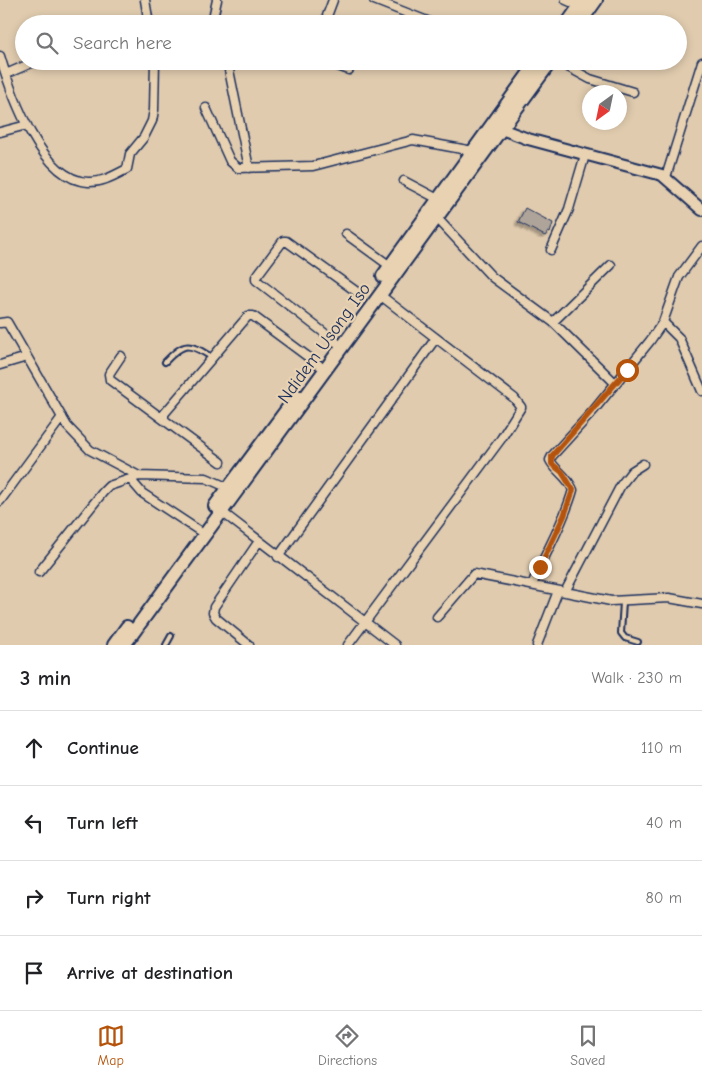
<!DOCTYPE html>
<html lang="en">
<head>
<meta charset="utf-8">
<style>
	body { margin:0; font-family:"Comic Neue",sans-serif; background:#f6f6f6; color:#202124 }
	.compass { position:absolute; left:582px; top:85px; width:45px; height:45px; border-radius:50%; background:#fff; box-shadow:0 2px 8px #0003; rotate:213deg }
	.stop { position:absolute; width:15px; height:15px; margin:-11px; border:4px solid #b45309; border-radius:50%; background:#fff }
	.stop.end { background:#b45309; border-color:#fff; box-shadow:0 1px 5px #0008 }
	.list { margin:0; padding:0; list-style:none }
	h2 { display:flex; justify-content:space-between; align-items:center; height:65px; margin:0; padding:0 20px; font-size:21px }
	h2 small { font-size:16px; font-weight:400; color:#757577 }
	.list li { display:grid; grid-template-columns:32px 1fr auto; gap:15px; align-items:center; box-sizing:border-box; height:75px; padding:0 20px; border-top:1px solid #e0e0e0 }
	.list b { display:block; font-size:19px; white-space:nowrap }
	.list em { font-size:16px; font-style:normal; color:#757577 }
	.icon { flex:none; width:28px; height:28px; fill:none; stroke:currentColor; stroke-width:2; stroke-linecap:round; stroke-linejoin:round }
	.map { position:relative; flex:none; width:702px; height:645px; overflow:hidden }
	.search { position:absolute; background:#fff; box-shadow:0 2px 8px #0003; left:15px; right:15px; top:15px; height:55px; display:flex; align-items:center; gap:12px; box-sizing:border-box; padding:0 18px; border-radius:28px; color:#757577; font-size:19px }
	.sheet { height:365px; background:#fff }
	nav { display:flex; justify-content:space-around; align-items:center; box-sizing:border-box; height:70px; border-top:1px solid #e0e0e0; background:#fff; font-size:14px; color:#757577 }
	nav a { display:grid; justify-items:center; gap:2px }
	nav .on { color:#b45309 }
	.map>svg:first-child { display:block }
	.building { fill:#afa499; stroke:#1b2f5e; filter:url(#shadow) }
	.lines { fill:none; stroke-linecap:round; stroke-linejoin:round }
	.service-casing { stroke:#1b2f5e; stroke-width:8 }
	.minor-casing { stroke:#1b2f5e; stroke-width:11 }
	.tertiary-casing { stroke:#1b2f5e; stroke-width:14 }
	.trunk-casing { stroke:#1b2f5e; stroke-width:16 }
	.service { stroke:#e8d2b1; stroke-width:4 }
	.minor { stroke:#e8d2b1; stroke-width:8 }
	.tertiary { stroke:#e8d2b1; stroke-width:10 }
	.trunk { stroke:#e8d2b1; stroke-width:12 }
	.route { stroke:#b45309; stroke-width:6 }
	.labels { text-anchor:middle; stroke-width:4.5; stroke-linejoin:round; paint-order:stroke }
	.street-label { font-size:18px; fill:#1b2f5e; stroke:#e8d2b1 }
</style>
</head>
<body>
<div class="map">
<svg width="702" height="645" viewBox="0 0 702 645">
	<defs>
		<filter id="shadow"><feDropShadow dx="-3" dy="3" stdDeviation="1" flood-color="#0004"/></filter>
	</defs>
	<rect width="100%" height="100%" fill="#e0cbae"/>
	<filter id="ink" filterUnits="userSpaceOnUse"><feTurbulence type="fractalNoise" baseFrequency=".02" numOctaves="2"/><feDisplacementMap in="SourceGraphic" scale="10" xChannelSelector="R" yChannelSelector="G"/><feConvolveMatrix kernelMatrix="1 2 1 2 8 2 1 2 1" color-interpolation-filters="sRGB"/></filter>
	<g filter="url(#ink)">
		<path class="building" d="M 525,208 L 553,223 L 550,233 L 548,232 L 545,236 L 518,222 Z"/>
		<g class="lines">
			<g class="service-casing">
				<path id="service" d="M 165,362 C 185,341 189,343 213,358
					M 623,602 L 621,633 L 625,638 L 638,642
					M 166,645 L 171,636"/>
			</g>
			<g class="minor-casing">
				<path id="minor" d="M 145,0 L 149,24
					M 374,0 L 435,24
					M 566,0 L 580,6
					M 213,18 L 217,0
					M 324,24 L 333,0
					M 0,56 C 11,93 41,180 88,182 C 102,183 115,175 127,169 L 130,154 L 144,137 L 152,121 L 154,110 L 155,61
					M 233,61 L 229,70 L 249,168
					M 324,61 L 349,70
					M 520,61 L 533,67
					M 557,61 L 590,79 L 633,92
					M 6,74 L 36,61
					M 206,108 L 230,161 L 238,168 L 313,166 L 413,140 L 473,151
					M 0,132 L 27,125
					M 666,177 L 702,62
					M 404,181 L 438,199
					M 436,217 L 492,277 L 553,322 L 616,384
					M 346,234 L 390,266
					M 551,250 L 569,209 L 585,155
					M 553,322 L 611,265
					M 663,322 L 679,338 L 702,391
					M 0,323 L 7,322 L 67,426 L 90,450 L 139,476 L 206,478 L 229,488
					M 336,342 L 256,280 L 256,277 L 283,241 L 286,241 L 357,292
					M 121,356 L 109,374 L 110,380 L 221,462
					M 0,365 L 27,357
					M 164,419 L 164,414 L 248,316 L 253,316 L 319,365
					M 130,479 L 142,493 L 198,530
					M 0,501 L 62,417
					M 222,512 L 395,645
					M 278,557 L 436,338
					M 39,572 L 103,492 L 109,486 L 139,476
					M 532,585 C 545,553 564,523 573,490 C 567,475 555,471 550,460 L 552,456 L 594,410 L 650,341 L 663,322 L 679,277 L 702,246
					M 565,592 L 621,485 L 632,471 L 643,464
					M 437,617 L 474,574 L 611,601 L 669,598 L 702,604
					M 249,645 L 216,618 L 213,613 L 214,607 L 259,541
					M 348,645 L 501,439 L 521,407 L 514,398 L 380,295
					M 537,645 L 558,591"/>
			</g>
			<g class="tertiary-casing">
				<path id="tertiary" d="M 496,127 L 528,139 L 662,175 L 702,210"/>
			</g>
			<g class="trunk-casing">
				<path id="trunk" d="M 567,24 L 584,0
					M 579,24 L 596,0
					M 383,276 L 538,61
					M 215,506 L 297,396
					M 114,645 L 127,627
					M 124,645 L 551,61"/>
			</g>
			<use href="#service" class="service"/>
			<use href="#minor" class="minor"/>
			<use href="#tertiary" class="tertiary"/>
			<use href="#trunk" class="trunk"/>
		</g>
	</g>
	<g class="lines" filter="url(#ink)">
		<path class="route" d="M 540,567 L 564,516 L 573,490 L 562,472 L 552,464 L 552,456 L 627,370"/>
	</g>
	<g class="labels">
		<g class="street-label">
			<text transform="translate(324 343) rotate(-54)" y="6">Ndidem Usong Iso</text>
		</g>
	</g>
</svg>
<svg class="compass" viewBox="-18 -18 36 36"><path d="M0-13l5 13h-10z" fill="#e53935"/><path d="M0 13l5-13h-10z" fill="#757577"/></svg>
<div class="stop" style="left:627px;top:370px"></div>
<div class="stop end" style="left:540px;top:567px"></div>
<div class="search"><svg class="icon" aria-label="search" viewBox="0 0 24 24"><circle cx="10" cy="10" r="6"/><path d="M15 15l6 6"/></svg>Search here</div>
</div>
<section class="sheet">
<h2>3 min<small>Walk · 230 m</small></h2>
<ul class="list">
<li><svg class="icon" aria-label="ahead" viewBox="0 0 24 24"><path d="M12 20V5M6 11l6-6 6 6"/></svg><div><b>Continue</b></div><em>110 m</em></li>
<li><svg class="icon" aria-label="left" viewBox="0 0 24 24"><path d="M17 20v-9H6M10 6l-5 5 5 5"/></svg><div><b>Turn left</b></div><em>40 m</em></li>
<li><svg class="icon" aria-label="right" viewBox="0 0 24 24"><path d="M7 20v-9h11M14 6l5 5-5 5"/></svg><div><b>Turn right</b></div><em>80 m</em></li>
<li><svg class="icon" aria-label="arrive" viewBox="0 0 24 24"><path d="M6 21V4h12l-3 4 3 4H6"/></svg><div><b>Arrive at destination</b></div></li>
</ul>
</section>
<nav>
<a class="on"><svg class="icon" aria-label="map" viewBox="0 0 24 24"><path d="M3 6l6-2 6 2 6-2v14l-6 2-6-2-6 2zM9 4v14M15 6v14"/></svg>Map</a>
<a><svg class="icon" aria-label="directions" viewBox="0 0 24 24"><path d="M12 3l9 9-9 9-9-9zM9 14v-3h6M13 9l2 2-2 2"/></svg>Directions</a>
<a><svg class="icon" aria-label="saved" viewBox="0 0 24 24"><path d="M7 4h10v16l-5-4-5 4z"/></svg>Saved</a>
</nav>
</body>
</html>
